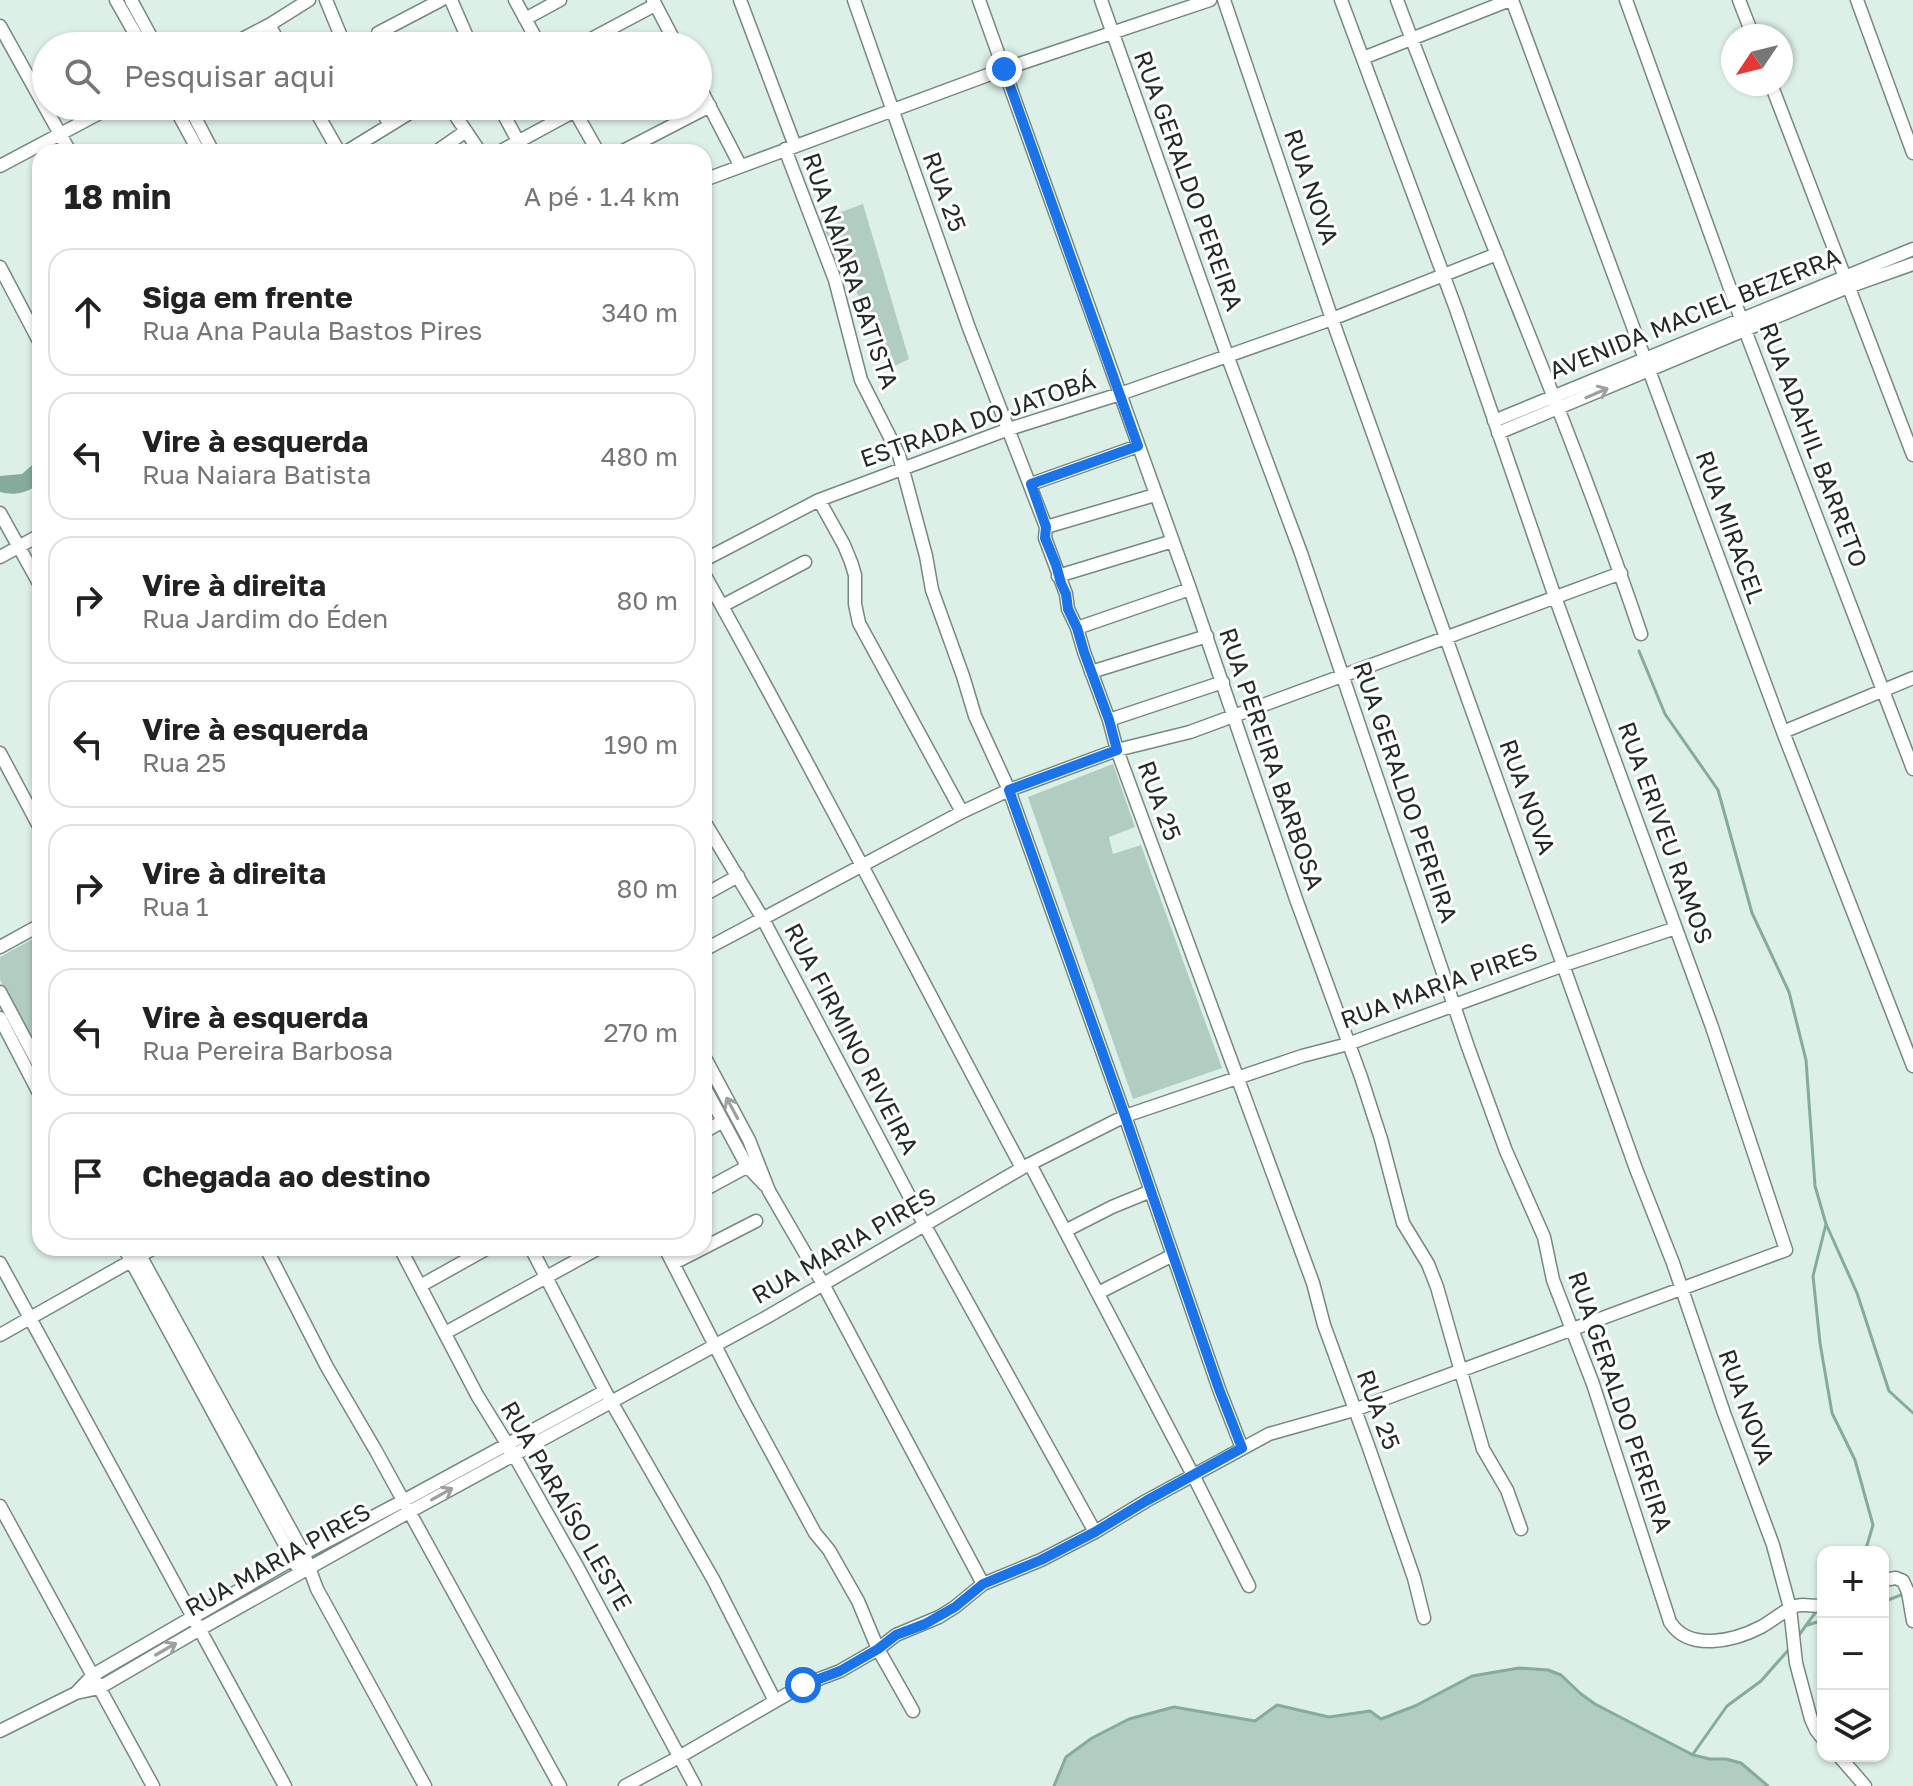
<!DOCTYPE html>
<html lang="pt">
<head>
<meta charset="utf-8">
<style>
	body { margin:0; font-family:"Golos Text",sans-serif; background:#f2f2f2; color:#222 }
	.controls { position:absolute; right:24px; bottom:24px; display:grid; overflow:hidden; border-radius:16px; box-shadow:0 2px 6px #0004 }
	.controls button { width:72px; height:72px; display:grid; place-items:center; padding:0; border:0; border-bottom:2px solid #e0e0e0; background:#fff; color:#222; font:40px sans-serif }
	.compass { position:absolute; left:1721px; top:24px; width:72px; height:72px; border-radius:50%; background:#fff; box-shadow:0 2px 6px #0004; rotate:235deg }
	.stop { position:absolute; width:24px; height:24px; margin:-18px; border:6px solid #1a73e8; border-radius:50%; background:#fff }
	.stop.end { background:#1a73e8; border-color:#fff; box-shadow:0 2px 8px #0008 }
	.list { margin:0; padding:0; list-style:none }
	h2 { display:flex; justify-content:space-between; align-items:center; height:104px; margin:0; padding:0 32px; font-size:34px }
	h2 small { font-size:26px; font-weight:400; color:#767676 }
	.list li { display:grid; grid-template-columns:52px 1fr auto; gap:24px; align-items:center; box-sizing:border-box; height:128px; margin:0 16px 16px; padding:0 16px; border:2px solid #e0e0e0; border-radius:24px }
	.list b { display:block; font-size:30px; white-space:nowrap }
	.list p { margin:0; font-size:26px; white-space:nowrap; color:#767676 }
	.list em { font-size:26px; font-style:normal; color:#767676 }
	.icon { flex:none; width:44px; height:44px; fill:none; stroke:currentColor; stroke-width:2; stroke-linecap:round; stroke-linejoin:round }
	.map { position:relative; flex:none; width:1913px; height:1786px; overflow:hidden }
	.search { position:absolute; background:#fff; box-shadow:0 2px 6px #0004; left:32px; top:32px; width:680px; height:88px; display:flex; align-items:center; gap:20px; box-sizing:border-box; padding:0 28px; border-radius:44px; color:#767676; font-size:30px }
	.panel { position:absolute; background:#fff; box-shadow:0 2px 6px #0004; left:32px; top:144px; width:680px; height:1112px; border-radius:24px }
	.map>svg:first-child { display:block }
	.green { fill:#b1ccc0 }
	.water { fill:#85ac9a }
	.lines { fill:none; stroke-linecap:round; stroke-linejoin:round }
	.stream { stroke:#85ac9a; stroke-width:3 }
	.minor-casing { stroke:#768980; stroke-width:15 }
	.minor { stroke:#fff; stroke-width:12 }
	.oneway { stroke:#9ca09e }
	.route { stroke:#1a73e8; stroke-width:10 }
	.labels { text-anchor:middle; stroke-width:6; stroke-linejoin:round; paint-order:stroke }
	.street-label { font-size:24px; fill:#232b27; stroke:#fff }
</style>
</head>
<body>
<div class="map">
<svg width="1913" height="1786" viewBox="0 0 1913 1786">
	<rect width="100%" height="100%" fill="#dcf0e7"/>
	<path class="green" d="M 863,204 L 909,359 L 895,366 L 819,220 Z
		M 1113,764 L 1135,827 L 1109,837 L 1113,854 L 1141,845 L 1222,1068 L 1133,1099 L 1028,797 Z
		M 40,935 L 40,1054 L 0,980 L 0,957 Z
		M 1519,1668 L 1548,1670 L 1557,1673 L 1595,1704 L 1693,1755 L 1710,1759 L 1726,1759 L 1741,1763 L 1768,1786 L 1054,1786 L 1066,1757 L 1092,1738 L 1129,1719 L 1174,1707 L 1254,1721 L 1277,1705 L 1329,1717 L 1370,1711 L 1381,1719 L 1415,1706 L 1472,1676 Z"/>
	<path class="water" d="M 40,458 L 40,483 C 27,493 16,496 0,492 L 0,476 L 22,474 Z"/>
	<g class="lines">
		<path class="stream" d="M 1639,651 L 1665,714 L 1718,790 L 1752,913 L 1789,992 L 1806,1060 L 1815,1186 L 1826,1224 L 1813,1276 L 1820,1343 L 1832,1413 L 1855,1460 L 1873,1525 L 1865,1552
			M 1826,1224 L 1857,1293 L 1889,1391 L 1913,1413
			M 1883,1602 L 1906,1593
			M 1808,1625 L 1823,1620
			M 1799,1635 L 1818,1609
			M 1693,1754 L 1727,1706 L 1761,1681 L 1790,1648
			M 1054,1786 L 1066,1757 L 1092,1738 L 1129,1719 L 1174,1707 L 1255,1721 L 1277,1705 L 1329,1717 L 1370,1711 L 1381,1719 L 1415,1706 L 1472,1676 L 1519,1668 L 1548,1670 L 1561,1675 L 1581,1694 L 1595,1704 L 1693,1755 L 1710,1759 L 1726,1759 L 1741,1763 L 1768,1786"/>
		<g class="minor-casing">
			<path id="minor" d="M 116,0 L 142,46
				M 131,0 L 156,46
				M 326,0 L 345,46
				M 451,0 L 471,46
				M 515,0 L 540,46
				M 653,0 L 677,46
				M 740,0 L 795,146
				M 854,0 L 969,328 L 1046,527 L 1045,538 L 1066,594 L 1068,609 L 1077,628 L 1084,652 L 1109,720 L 1117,750 L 1313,1283 L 1324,1325 L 1369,1448 L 1414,1578 L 1424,1618
				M 979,0 L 1190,589 L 1296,899 L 1361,1077 L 1381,1139 L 1403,1223 L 1428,1264 L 1437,1287 L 1483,1449 L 1507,1490 L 1521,1529
				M 1101,0 L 1227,355 L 1301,553 L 1468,1047 L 1506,1151 L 1544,1237 L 1553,1280 L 1593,1384 L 1670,1622 C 1689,1652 1734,1641 1761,1627 C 1772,1621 1782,1612 1793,1607 C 1803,1602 1812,1608 1823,1605
				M 1224,0 L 1332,319 L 1636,1169 L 1673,1263 L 1724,1413 L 1773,1545 L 1790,1608 L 1796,1663 L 1811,1719 L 1816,1730 L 1823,1739
				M 1397,0 C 1476,212 1569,420 1641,634
				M 1512,0 L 1783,732 L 1913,1066
				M 1626,0 L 1745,330 L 1913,769
				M 1739,0 L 1753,36
				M 1857,0 L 1913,153
				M 525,19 L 560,0
				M 269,25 L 281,46
				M 0,26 L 70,152
				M 378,33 L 441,0
				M 229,46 L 269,25 L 309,0
				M 578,46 L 655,5
				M 1363,58 L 1510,0
				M 698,84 L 740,165
				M 1771,84 L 1913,455
				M 174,106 L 199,152
				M 189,106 L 213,152
				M 313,106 L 339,152
				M 379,106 L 390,125
				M 449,106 L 480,152
				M 499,106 L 518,141
				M 572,106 L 598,152
				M 785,149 L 835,280 L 861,380 L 899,455 L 926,556 L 932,590 L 963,676 L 975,716 L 1009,790 L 1125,1116 L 1219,1389 L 1242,1448
				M 346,152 L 421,106
				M 436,152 L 466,131
				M 499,152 L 584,106
				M 621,152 L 710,106
				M 0,166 L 113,106
				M 704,180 L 1004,69 L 1210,0
				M 0,267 L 40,343
				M 1494,421 L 1913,249
				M 1498,433 L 1848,287 L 1913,264
				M 1031,484 L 1138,446
				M 819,500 L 844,545 L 851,562 L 855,575 L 855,604 L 859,623 L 962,812
				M 0,513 L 40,585
				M 1046,527 L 1155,495
				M 0,557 L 40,535
				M 704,560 L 819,500 L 1009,429 L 1120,394 L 1332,319 L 1497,254
				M 704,574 C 814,770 916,970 1022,1168
				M 1058,576 L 1173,541
				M 722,606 L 805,562
				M 1077,628 L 1190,589
				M 1091,672 L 1207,636
				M 1109,720 L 1223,682
				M 1783,732 L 1913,678
				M 0,753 L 40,828
				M 704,821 L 763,919 L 924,1224 L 1095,1532
				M 704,895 L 738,876
				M 0,947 L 40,925
				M 704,950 L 962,812 L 1009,790 L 1117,750 L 1190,732 L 1621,573
				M 0,992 L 40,1067
				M 0,1018 L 40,1095
				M 704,1056 L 749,1140 L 769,1191 L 823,1284 L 983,1584
				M 704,1086 L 747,1166 L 765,1185
				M 704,1132 L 723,1121
				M 1030,1164 L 1193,1475 L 1249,1586
				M 704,1190 L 754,1163
				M 1065,1231 L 1112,1207 L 1151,1191
				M 124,1248 L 296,1565
				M 136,1248 L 304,1554 L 317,1589 L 425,1786
				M 266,1248 L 327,1367 L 376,1451 L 560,1786
				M 400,1248 L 477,1395 L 514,1455 L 578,1568 L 695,1786
				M 531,1248 L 605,1391 L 713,1579 L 775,1701
				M 665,1248 L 744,1402 L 815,1533 L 829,1550 L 858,1601 L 878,1649 L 913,1711
				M 0,1263 L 285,1786
				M 674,1263 L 756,1221
				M 420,1286 L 488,1248
				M 1098,1293 L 1173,1255
				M 445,1333 L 599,1248
				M 0,1335 L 154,1248
				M 0,1506 L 153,1786
				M 1883,1580 L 1896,1578 L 1903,1581 L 1908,1592 L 1913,1621
				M 76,1693 L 93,1675 L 293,1559 L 403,1501 L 605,1391
				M 0,1731 L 76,1693 L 99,1688 L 200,1629 L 409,1512 L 767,1317 L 1022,1168 L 1125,1116 L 1302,1056 L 1348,1044 L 1564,965 L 1676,928
				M 1839,1756 L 1865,1786
				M 625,1786 L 679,1757 L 803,1685 L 840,1671 L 878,1649 L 896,1635 L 939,1617 L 955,1607 L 983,1584 L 1041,1560 L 1095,1532 L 1146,1501 L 1269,1434 L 1354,1410 L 1786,1250 L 1712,1027 L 1555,597 L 1456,309 L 1341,0"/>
		</g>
		<use href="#minor" class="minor"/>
	</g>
	<defs><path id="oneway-shaft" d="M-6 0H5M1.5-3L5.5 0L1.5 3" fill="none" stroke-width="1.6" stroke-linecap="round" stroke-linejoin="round" transform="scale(2)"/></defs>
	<g class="oneway">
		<use href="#oneway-shaft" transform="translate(1597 393) rotate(-23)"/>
		<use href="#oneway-shaft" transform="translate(732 1108) rotate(-118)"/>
		<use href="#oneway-shaft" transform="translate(442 1494) rotate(-29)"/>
		<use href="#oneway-shaft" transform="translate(166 1649) rotate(-30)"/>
	</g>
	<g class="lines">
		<path class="route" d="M 803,1685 L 840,1671 L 878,1649 L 896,1635 L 925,1624 L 955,1607 L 983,1584 L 1041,1560 L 1095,1532 L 1146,1501 L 1242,1448 L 1219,1389 L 1125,1116 L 1009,790 L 1117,750 L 1109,720 L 1084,652 L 1077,628 L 1068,609 L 1066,594 L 1061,583 L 1056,565 L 1045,538 L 1046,527 L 1031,484 L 1138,446 L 1004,69"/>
	</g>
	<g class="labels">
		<g class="street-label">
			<text transform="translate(1188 181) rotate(70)" y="8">RUA GERALDO PEREIRA</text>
			<text transform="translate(1311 187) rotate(71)" y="8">RUA NOVA</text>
			<text transform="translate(944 192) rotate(70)" y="8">RUA 25</text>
			<text transform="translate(850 271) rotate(71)" y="8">RUA NAIARA BATISTA</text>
			<text transform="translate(1695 314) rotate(-22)" y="8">AVENIDA MACIEL BEZERRA</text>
			<text transform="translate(978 420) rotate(-19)" y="8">ESTRADA DO JATOBÁ</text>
			<text transform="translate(1813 445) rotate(69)" y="8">RUA ADAHIL BARRETO</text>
			<text transform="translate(1730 527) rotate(70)" y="8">RUA MIRACEL</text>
			<text transform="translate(1271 759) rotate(71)" y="8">RUA PEREIRA BARBOSA</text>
			<text transform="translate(1405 792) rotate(71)" y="8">RUA GERALDO PEREIRA</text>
			<text transform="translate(1527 797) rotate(70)" y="8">RUA NOVA</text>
			<text transform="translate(1159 801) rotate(70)" y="8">RUA 25</text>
			<text transform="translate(1665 833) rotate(70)" y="8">RUA ERIVEU RAMOS</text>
			<text transform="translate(1439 986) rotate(-20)" y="8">RUA MARIA PIRES</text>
			<text transform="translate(851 1039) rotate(62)" y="8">RUA FIRMINO RIVEIRA</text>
			<text transform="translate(844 1246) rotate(-30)" y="8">RUA MARIA PIRES</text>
			<text transform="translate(1620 1402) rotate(71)" y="8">RUA GERALDO PEREIRA</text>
			<text transform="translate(1746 1407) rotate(70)" y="8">RUA NOVA</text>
			<text transform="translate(1378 1410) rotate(70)" y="8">RUA 25</text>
			<text transform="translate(566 1506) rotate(60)" y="8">RUA PARAÍSO LESTE</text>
			<text transform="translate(278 1560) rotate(-29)" y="8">RUA MARIA PIRES</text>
		</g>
	</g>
</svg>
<div class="controls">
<button>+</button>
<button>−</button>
<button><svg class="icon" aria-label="layers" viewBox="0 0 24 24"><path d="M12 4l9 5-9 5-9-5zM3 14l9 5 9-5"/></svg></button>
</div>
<svg class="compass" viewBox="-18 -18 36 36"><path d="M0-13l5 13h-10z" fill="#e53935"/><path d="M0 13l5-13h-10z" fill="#767676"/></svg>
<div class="stop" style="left:803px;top:1685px"></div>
<div class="stop end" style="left:1004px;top:69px"></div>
<div class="search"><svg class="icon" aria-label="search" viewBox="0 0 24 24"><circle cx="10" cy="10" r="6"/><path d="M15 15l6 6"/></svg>Pesquisar aqui</div>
<section class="panel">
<h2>18 min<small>A pé · 1.4 km</small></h2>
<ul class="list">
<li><svg class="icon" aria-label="ahead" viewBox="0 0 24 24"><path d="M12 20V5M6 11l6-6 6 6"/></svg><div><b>Siga em frente</b><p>Rua Ana Paula Bastos Pires</p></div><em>340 m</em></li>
<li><svg class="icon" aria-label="left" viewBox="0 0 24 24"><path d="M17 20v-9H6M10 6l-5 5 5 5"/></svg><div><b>Vire à esquerda</b><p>Rua Naiara Batista</p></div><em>480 m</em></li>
<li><svg class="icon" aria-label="right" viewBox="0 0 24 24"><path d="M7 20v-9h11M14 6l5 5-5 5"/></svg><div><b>Vire à direita</b><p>Rua Jardim do Éden</p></div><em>80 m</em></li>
<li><svg class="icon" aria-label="left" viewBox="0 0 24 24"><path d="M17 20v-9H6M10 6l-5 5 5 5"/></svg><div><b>Vire à esquerda</b><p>Rua 25</p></div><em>190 m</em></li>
<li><svg class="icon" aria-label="right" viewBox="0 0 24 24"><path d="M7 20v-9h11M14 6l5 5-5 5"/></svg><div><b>Vire à direita</b><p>Rua 1</p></div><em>80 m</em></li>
<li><svg class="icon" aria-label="left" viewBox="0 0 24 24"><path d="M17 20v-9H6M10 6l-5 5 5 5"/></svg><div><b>Vire à esquerda</b><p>Rua Pereira Barbosa</p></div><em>270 m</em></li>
<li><svg class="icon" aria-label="arrive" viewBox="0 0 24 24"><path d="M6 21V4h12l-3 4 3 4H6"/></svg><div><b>Chegada ao destino</b></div></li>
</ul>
</section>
</div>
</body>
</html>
